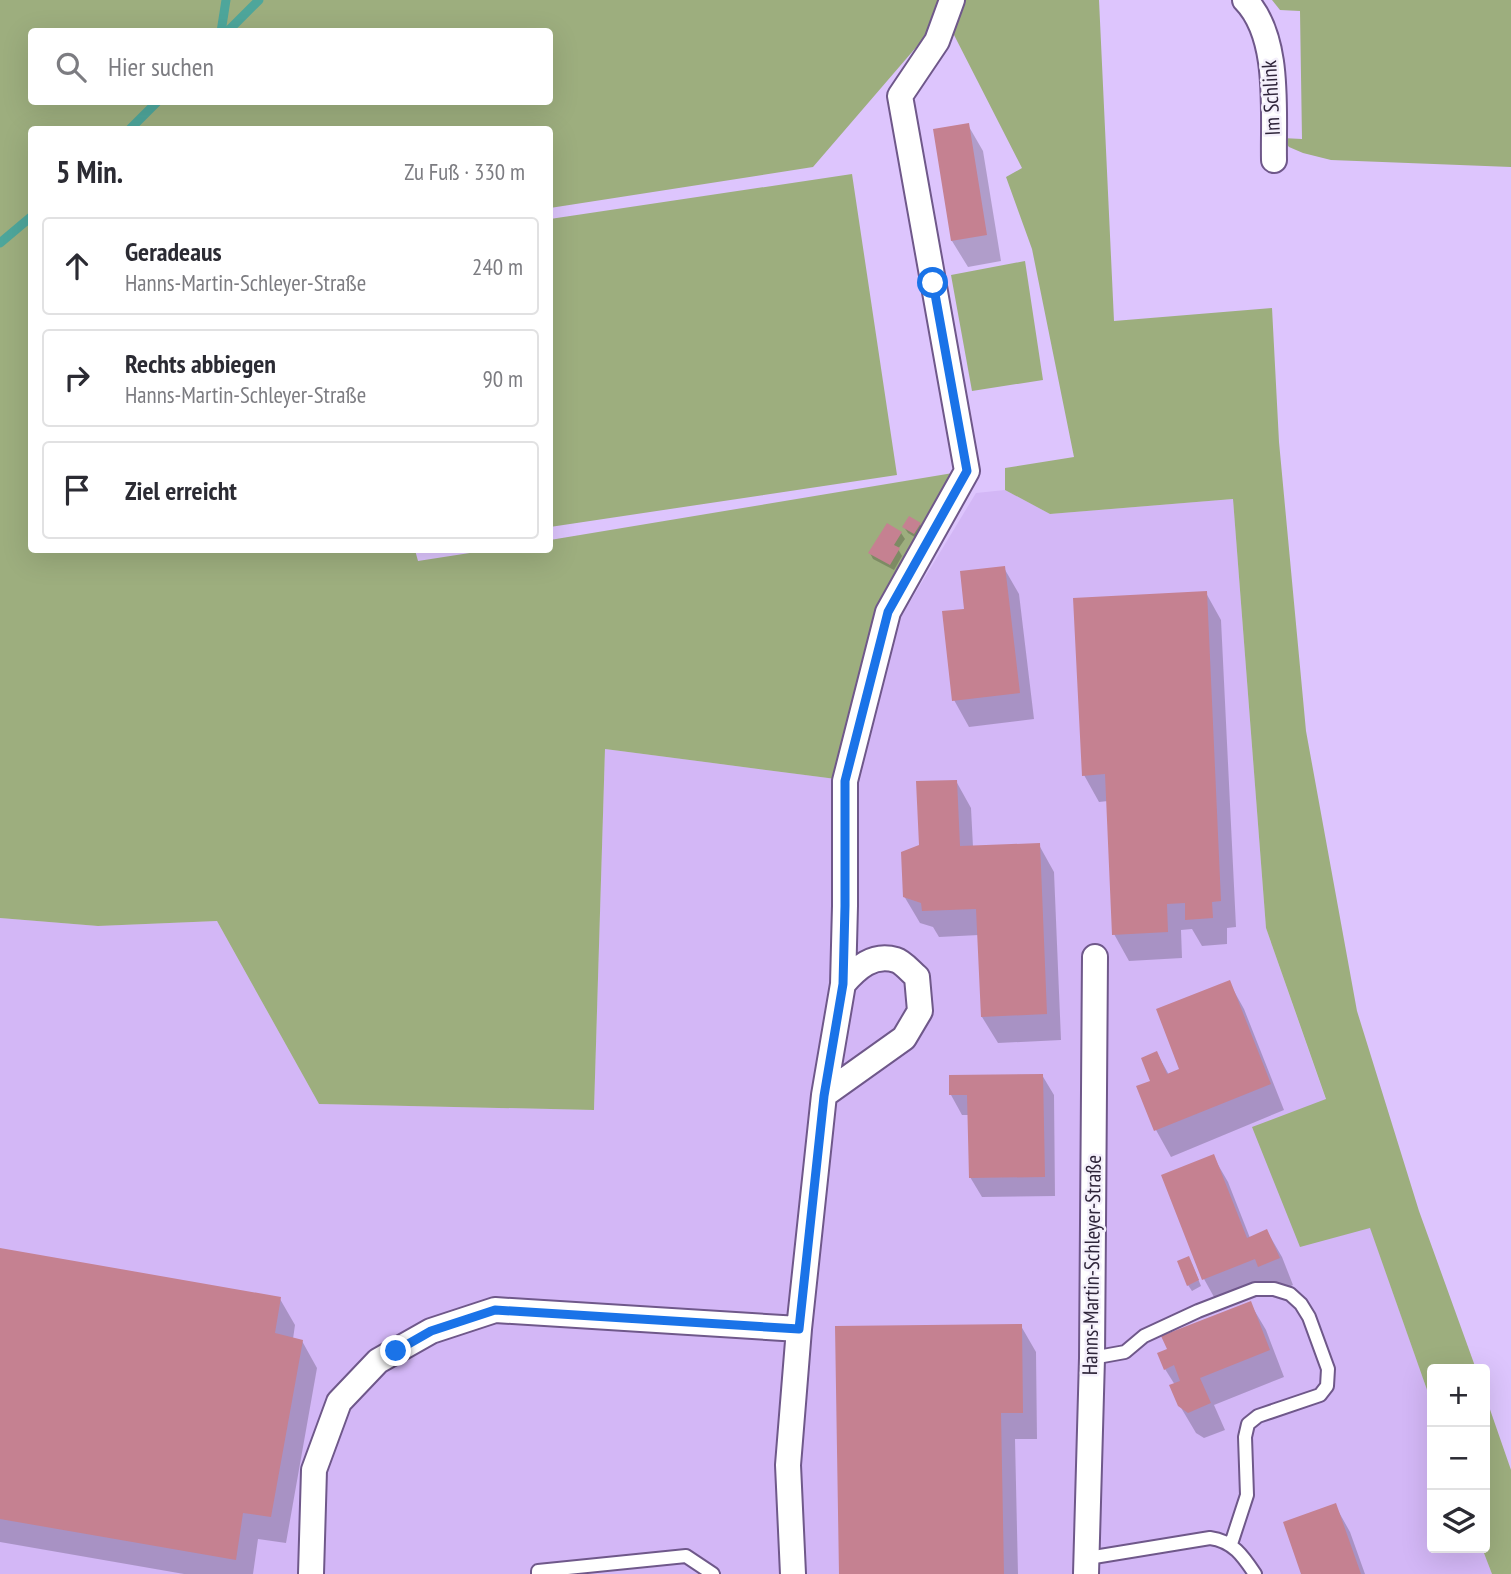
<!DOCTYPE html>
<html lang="de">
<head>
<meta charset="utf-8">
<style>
	body { margin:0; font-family:"PT Sans Narrow",sans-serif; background:#f2f2f3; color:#2b2b33 }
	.controls { position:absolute; right:21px; bottom:21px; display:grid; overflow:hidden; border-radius:7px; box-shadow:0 7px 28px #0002 }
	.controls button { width:63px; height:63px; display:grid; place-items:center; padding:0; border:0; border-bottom:2px solid #e1e1e2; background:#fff; color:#2b2b33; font:35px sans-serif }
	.stop { position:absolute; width:21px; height:21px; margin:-16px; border:5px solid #1a73e8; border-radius:50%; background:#fff }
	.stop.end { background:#1a73e8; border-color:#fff; box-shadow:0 2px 7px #0008 }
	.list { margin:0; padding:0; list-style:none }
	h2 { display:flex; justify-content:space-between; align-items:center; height:91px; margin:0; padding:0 28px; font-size:30px }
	h2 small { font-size:23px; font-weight:400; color:#7c7c81 }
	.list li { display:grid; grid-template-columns:46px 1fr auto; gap:21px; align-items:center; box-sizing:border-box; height:98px; margin:0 14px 14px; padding:0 14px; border:2px solid #e1e1e2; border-radius:7px }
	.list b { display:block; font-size:26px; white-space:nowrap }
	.list p { margin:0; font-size:23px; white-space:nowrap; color:#7c7c81 }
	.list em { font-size:23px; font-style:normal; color:#7c7c81 }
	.icon { flex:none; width:38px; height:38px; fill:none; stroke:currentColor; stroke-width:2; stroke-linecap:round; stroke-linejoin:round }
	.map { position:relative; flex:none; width:1511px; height:1574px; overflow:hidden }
	.search { position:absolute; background:#fff; box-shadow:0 7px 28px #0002; left:28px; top:28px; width:525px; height:77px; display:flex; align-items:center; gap:18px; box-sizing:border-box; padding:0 24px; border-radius:7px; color:#7c7c81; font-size:26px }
	.panel { position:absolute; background:#fff; box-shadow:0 7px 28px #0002; left:28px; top:126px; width:525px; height:427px; border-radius:7px }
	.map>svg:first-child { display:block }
	.built { fill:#d3b7f6 }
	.green { fill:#9dae7e; fill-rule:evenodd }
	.shadow { fill:#0003 }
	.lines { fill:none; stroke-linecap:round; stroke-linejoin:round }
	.stream { stroke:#4ea69b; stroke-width:9 }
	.building { fill:#c58191 }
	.service-casing { stroke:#6f588a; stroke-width:16 }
	.minor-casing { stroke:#6f588a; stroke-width:28 }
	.service { stroke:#fff; stroke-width:12 }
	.minor { stroke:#fff; stroke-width:24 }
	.route { stroke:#1a73e8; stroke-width:9 }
	.labels { text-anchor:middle; stroke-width:5; stroke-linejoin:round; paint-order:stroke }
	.street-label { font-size:21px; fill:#2e2439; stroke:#f4f0fb }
</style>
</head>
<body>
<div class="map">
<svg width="1511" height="1574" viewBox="0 0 1511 1574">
	<rect width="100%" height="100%" fill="#ddc5fd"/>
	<path class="built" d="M 1005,490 L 1050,514 L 1233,499 L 1266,928 L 1326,1100 L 1252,1128 L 1370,1227 L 1432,1404 L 1432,1548 L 1482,1548 L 1492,1574 L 0,1574 L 0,918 L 98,926 L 217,921 L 319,1104 L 594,1110 L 605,749 L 836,779 L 896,625 L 976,493 Z"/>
	<path class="green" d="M 0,0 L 939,0 L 931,30 L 813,167 L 550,208 L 550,130 L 32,130 L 32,550 L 415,550 L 418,561 L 489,550 L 550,550 L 550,540 L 953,473 L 917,545 L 836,779 L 605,749 L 594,1110 L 319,1104 L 217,921 L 98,926 L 0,918 ZM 32,32 L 550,32 L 550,102 L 32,102 Z
		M 961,0 L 1099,0 L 1114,321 L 1272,308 L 1279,442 L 1306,731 L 1357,1011 L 1419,1211 L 1476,1369 L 1432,1369 L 1432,1404 L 1370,1228 L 1300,1247 L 1252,1127 L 1326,1099 L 1266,928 L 1233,499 L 1050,514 L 1005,490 L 1005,468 L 1074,457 L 1032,249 L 1006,177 L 1022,168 L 953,33 Z
		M 1272,0 L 1511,0 L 1511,167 L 1331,160 L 1303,153 L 1289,147 L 1282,138 L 1302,139 L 1300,11 L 1280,10 Z
		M 852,174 L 897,475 L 550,527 L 550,219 Z
		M 1025,261 L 1043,380 L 972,391 L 951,275 Z
		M 1485,1395 L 1511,1470 L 1511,1574 L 1492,1574 L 1482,1548 L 1485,1548 Z"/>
	<path class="shadow" d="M 968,125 L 983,151 L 1001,261 L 968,267 L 952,241 Z
		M 920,524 L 923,530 L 918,539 L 908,533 L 904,527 Z
		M 901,533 L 905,539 L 898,549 L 902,556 L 894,570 L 873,559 L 870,553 Z
		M 1004,568 L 1019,594 L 1034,719 L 969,727 L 954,700 L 966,610 Z
		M 1206,593 L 1221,620 L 1236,927 L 1227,928 L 1227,944 L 1202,946 L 1192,929 L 1181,930 L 1182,958 L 1129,961 L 1114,934 L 1108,801 L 1099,802 L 1084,775 Z
		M 956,781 L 971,808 L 973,847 L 1039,845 L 1054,872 L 1061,1040 L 998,1043 L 982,1017 L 979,935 L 939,937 L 933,927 L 920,923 L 904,896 L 921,846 Z
		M 1229,982 L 1244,1009 L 1284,1110 L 1171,1157 L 1156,1130 L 1152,1082 L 1157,1053 L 1169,1075 L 1181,1070 Z
		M 1042,1075 L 1054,1095 L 1055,1196 L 982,1197 L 970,1177 L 969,1115 L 962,1115 L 951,1095 L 950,1077 Z
		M 1213,1156 L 1228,1182 L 1250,1238 L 1267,1231 L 1282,1257 L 1293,1285 L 1275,1293 L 1271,1285 L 1219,1306 L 1204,1279 Z
		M 0,1249 L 280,1299 L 295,1325 L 293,1339 L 302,1341 L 317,1368 L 286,1543 L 258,1539 L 253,1574 L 184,1574 L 0,1542 Z
		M 1192,1264 L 1201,1286 L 1192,1291 L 1188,1285 Z
		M 1250,1303 L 1266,1330 L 1284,1377 L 1214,1405 L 1225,1430 L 1204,1438 L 1196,1433 L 1180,1406 L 1175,1385 L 1165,1369 Z
		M 1021,1326 L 1036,1352 L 1037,1439 L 1015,1439 L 1018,1574 L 840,1574 Z
		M 1335,1505 L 1350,1532 L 1365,1574 L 1303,1574 Z"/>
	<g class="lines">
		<path class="stream" d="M 221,32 L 226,0
			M 227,32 L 259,0
			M 129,130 L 157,102
			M 0,243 L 32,216"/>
	</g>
	<path class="building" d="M 969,123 L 987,235 L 951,241 L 933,129 Z
		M 909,516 L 921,523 L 914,534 L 902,527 Z
		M 887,523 L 902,532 L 894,545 L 900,548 L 890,565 L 868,553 Z
		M 1005,566 L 1020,693 L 952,701 L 942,611 L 964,609 L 960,571 Z
		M 1207,591 L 1221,901 L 1212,902 L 1213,918 L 1185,920 L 1185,903 L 1167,904 L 1168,932 L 1112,935 L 1105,774 L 1082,776 L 1073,598 Z
		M 957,780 L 960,846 L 1040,843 L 1047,1014 L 981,1017 L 976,909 L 922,911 L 921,903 L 903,897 L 901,852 L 919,845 L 916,781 Z
		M 1230,980 L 1271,1084 L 1154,1131 L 1136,1086 L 1150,1081 L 1141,1058 L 1157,1051 L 1167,1074 L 1179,1069 L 1156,1009 Z
		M 1043,1074 L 1045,1177 L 969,1178 L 967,1095 L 949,1095 L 949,1075 Z
		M 1214,1154 L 1247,1238 L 1267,1229 L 1280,1258 L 1258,1267 L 1255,1259 L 1202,1280 L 1161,1175 Z
		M 0,1248 L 281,1297 L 275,1333 L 303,1340 L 271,1517 L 243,1513 L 236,1560 L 0,1519 Z
		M 1189,1256 L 1199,1280 L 1187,1286 L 1177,1261 Z
		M 1251,1301 L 1270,1350 L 1200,1378 L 1211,1403 L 1188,1413 L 1178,1406 L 1169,1385 L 1180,1381 L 1174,1365 L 1164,1370 L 1157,1353 L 1167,1349 L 1161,1336 Z
		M 1022,1324 L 1023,1413 L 1001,1413 L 1004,1574 L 839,1574 L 835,1326 Z
		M 1336,1503 L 1361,1574 L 1301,1574 L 1283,1522 Z"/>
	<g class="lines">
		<g class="service-casing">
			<path id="service" d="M 1092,1358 L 1125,1352 L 1144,1336 L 1198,1311 L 1255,1289 L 1274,1289 L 1290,1294 L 1301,1304 L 1309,1317 L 1328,1369 L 1327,1386 L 1320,1395 L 1258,1416 L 1248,1424 L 1245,1437 L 1247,1495 L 1231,1544
				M 1088,1558 L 1210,1538 C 1233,1541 1243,1556 1255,1574
				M 538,1574 L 538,1571 L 686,1556 L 713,1574"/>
		</g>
		<g class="minor-casing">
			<path id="minor" d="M 1245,0 C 1281,37 1273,112 1274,160
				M 824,1095 L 904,1038 L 920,1011 L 917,977 C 911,972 903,962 896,960 C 873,953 857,968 843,984
				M 311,1574 L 314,1470 L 339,1402 L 378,1361 L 431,1331 L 495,1310 L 799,1329
				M 793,1574 L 788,1465 L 799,1329 L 824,1095 L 843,984 L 845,906 L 845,781 L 888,612 L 967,471 L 900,96 L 937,41 L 952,0
				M 1086,1574 L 1092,1358 L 1095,957"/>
		</g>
		<use href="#service" class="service"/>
		<use href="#minor" class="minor"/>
	</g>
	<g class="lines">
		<path class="route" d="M 396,1351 L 431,1331 L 495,1310 L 799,1329 L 824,1096 L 843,984 L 845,906 L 845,781 L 888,612 L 967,471 L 933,283"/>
	</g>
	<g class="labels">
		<g class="street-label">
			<text transform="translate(1271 98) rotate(-93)" y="7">Im Schlink</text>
			<text transform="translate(1092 1265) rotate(-89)" y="7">Hanns-Martin-Schleyer-Straße</text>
		</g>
	</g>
</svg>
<div class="controls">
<button>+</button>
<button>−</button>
<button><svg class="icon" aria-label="layers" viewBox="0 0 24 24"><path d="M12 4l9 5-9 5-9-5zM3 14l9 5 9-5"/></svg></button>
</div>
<div class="stop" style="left:933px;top:283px"></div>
<div class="stop end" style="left:396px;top:1351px"></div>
<div class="search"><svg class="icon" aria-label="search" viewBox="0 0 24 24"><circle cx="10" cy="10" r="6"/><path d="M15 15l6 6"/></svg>Hier suchen</div>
<section class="panel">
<h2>5 Min.<small>Zu Fuß · 330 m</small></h2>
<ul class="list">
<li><svg class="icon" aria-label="ahead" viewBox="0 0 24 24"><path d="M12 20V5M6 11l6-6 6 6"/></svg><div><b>Geradeaus</b><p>Hanns-Martin-Schleyer-Straße</p></div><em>240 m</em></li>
<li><svg class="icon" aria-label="right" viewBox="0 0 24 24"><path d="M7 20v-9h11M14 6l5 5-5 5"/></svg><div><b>Rechts abbiegen</b><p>Hanns-Martin-Schleyer-Straße</p></div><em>90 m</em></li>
<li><svg class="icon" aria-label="arrive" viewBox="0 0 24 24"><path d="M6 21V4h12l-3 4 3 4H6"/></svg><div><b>Ziel erreicht</b></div></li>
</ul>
</section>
</div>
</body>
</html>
